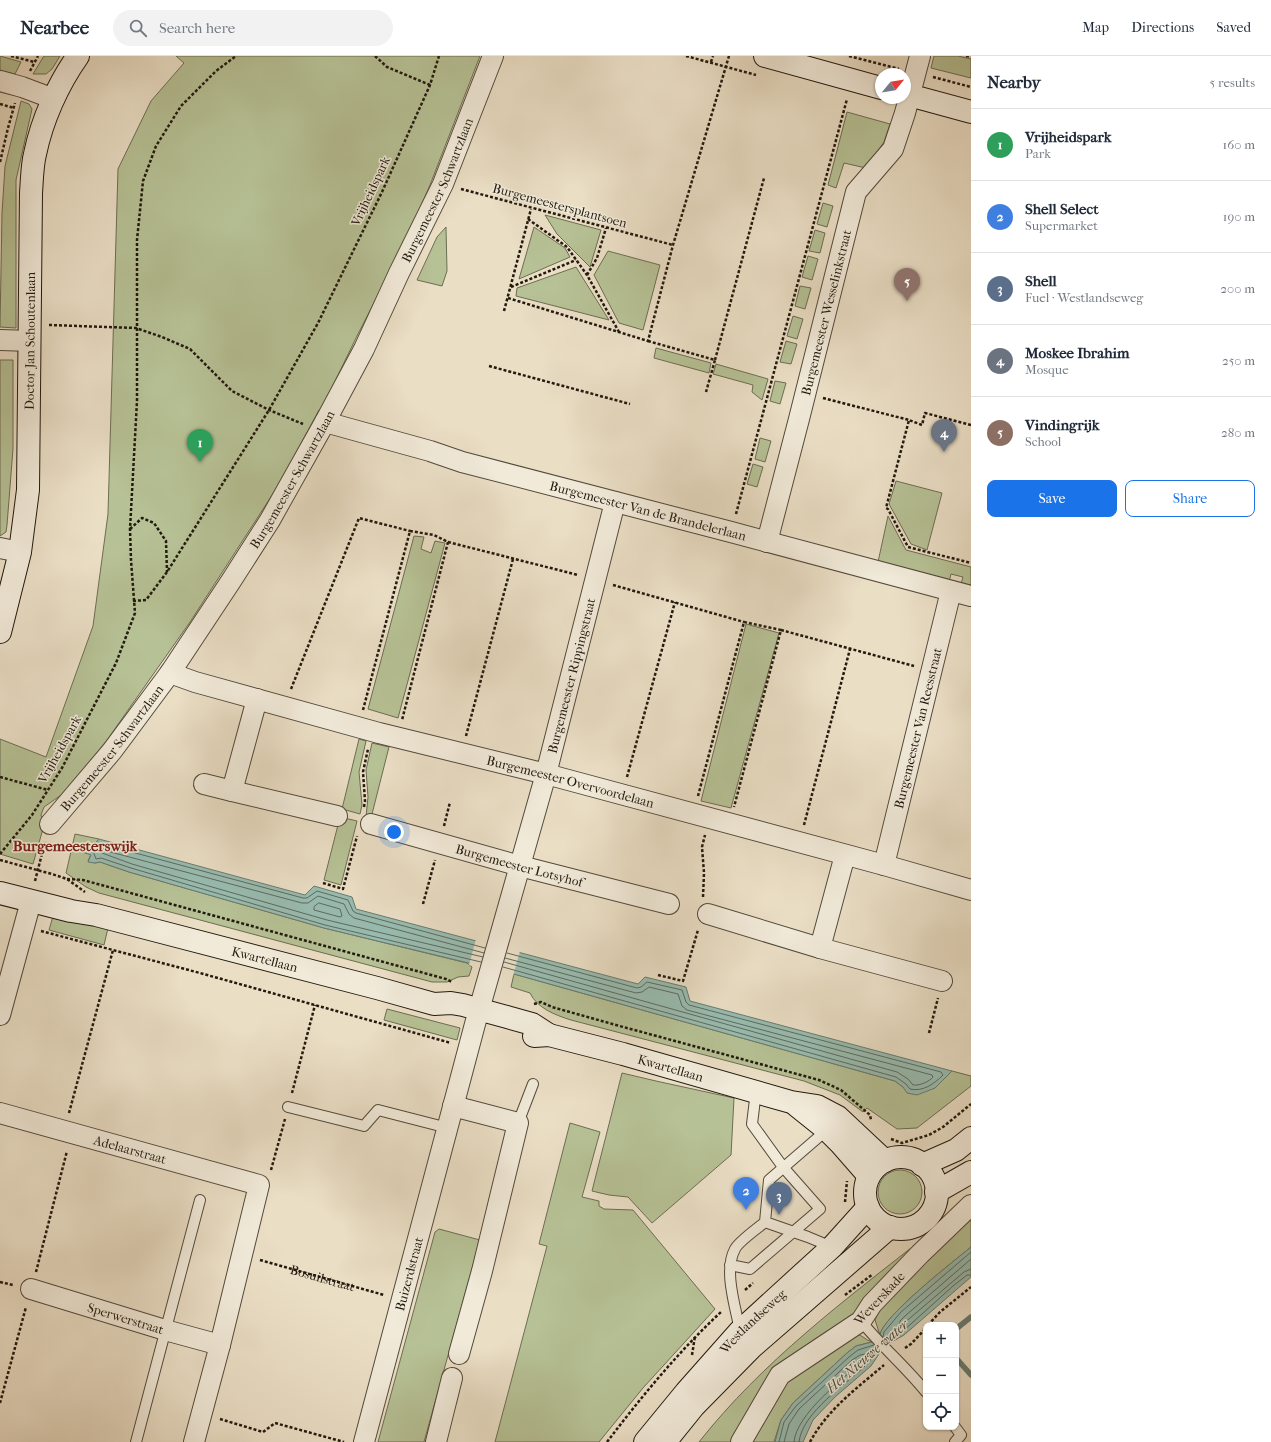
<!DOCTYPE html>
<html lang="en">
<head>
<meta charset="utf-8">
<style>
	body { margin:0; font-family:"IM FELL French Canon",serif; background:#f2f2f3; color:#1f2937 }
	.controls { position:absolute; right:12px; bottom:12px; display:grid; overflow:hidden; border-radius:8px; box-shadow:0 1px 3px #0004 }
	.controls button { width:36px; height:36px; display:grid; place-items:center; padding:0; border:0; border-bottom:1px solid #e0e1e3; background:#fff; color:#1f2937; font:20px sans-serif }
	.compass { position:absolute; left:875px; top:12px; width:36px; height:36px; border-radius:50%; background:#fff; box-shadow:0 1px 3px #0004; rotate:60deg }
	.you { position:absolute; left:394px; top:776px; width:14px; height:14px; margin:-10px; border:3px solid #fff; border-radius:50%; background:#1a73e8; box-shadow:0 0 0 6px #1a73e833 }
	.badge { display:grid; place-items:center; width:26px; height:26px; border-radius:50%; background:#1a73e8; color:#fff; font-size:13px; font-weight:700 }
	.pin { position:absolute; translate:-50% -33px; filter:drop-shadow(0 1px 2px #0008) }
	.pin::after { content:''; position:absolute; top:21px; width:14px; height:12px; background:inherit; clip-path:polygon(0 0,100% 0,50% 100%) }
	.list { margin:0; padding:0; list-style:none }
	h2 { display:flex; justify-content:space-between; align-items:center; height:52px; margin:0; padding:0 16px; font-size:17px }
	h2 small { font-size:13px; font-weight:400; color:#747a83 }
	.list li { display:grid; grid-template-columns:26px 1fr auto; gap:12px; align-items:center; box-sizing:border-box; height:72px; padding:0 16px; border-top:1px solid #e0e1e3 }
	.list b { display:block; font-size:15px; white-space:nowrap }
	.list p { margin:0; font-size:13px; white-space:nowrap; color:#747a83 }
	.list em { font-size:13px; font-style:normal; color:#747a83 }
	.actions { display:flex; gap:8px; padding:12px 16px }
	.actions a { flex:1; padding:9px 0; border:1px solid #1a73e8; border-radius:8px; text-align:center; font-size:14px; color:#1a73e8 }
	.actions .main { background:#1a73e8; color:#fff }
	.icon { flex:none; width:22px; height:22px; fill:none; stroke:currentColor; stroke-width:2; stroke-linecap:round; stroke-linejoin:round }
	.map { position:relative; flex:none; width:971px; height:1386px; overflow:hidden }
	header { display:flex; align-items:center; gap:24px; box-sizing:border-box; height:56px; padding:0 20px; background:#fff; border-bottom:1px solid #e0e1e3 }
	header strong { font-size:19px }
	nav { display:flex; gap:22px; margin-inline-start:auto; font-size:14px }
	.search { width:280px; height:36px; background:#f2f2f3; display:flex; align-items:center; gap:10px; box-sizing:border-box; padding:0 14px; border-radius:22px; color:#747a83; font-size:15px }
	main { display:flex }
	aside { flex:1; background:#fff }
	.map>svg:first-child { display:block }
	.green { fill:#b6c195; stroke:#6c6d52 }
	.water { fill:#98bcb0; stroke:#697b70 }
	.pier { fill:#eadec5 }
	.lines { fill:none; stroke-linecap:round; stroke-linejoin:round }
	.shore { stroke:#5d6a60; stroke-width:1 }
	.stream { stroke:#697b70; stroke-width:5.5 }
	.lane-casing { stroke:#544a3c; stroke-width:12 }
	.street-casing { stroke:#544a3c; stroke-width:22 }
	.secondary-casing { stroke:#22190f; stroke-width:24 }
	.path { stroke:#22190f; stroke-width:2.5; stroke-dasharray:3 2; stroke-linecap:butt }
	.lane { stroke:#f1ead9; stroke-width:10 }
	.street { stroke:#f1ead9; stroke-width:20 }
	.secondary { stroke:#f1ead9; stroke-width:22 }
	.labels { text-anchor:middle; stroke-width:3; stroke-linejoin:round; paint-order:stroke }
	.street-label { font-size:13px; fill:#22190f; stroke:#f1ead9 }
	.water-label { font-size:14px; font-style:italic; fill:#4b5247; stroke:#f1ead9 }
	.quarter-label { font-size:15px; font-weight:bold; fill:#7a1f14; stroke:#f1ead9 }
</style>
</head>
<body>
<header>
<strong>Nearbee</strong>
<div class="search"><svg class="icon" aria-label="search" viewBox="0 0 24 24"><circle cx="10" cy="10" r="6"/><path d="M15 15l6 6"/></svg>Search here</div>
<nav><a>Map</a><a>Directions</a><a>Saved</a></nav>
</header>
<main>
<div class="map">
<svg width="971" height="1386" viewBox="0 0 971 1386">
	<rect width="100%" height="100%" fill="#eadec5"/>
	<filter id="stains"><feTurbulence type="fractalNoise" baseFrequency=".005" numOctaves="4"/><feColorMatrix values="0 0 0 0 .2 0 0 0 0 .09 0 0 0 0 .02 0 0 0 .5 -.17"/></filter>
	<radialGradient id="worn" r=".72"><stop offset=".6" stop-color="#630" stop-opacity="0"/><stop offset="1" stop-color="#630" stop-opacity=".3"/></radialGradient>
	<path class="green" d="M 0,0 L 21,6 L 15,18 L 0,14 Z
		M 44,0 L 60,0 L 52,13 L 46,18 L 33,18 Z
		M 176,0 L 480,0 L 430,129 L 405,186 L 357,280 L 321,354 L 319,354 L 278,430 L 190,566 L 107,684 L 64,737 L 44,751 L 41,759 L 44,769 L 33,808 L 0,798 L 0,683 L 46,701 L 93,570 L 108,458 L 118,113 L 151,45 L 184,7 Z
		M 934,0 L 958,0 L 971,3 L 971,22 L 931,12 Z
		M 21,45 L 29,48 L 32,53 L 16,124 L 16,272 L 0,271 L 2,157 L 5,110 Z
		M 847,56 L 890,68 L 884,86 L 866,112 L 844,107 L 836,132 L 828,129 Z
		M 823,147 L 833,150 L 827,171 L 817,168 Z
		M 545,159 L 601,174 L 590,211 L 557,178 Z
		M 446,171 L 447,215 L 442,230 L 417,224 L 437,181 Z
		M 534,171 L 565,192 L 570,201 L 519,223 Z
		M 815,174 L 825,177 L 820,197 L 809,195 Z
		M 608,195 L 660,209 L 643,274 L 619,267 L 594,219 Z
		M 808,200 L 818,203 L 812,224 L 802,221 Z
		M 576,211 L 609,264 L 516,240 L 517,232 Z
		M 800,230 L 811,232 L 805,253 L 795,250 Z
		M 793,260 L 803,263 L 797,283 L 787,280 Z
		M 786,285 L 797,288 L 791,308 L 780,306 Z
		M 656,292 L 711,307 L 709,317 L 654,302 Z
		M 0,304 L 13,304 L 13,393 L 7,469 L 6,476 L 0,480 Z
		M 716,308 L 768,323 L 762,344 L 752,336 L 753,329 L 713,318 Z
		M 775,325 L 786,327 L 780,348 L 770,345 Z
		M 760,382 L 771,385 L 765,406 L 755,403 Z
		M 753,408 L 763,411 L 757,431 L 747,428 Z
		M 896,425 L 942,437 L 927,494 L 911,488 L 889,448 Z
		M 888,460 L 906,494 L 971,511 L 971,531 L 961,528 L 963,521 L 951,518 L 949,526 L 878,506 Z
		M 414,480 L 424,481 L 421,493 L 431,497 L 435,485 L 445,487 L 398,662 L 368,653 Z
		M 746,568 L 779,577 L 731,752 L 701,745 Z
		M 359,683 L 366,685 L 359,716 L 362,749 L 360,758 L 342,753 Z
		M 372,687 L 389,691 L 371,762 L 366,761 L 368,741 L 366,714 Z
		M 340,761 L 357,765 L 341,829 L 324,824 Z
		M 75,778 L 99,783 L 93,790 L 83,788 L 91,798 L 88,805 L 95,807 L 100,806 L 129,816 L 324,872 L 467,907 L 472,911 L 469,920 L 458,921 L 447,926 L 432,926 L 99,837 L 86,831 L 66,817 Z
		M 54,857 L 108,872 L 104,889 L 49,874 Z
		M 514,918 L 895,1025 L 903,1031 L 935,1032 L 952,1015 L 971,1020 L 971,1030 L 917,1072 L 897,1073 L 867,1052 L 863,1056 L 840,1039 L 804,1025 L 571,964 C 555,959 537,952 530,937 L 511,931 Z
		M 387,953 L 460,972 L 457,984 L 384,964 Z
		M 622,1017 L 656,1025 L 734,1042 L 731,1099 L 652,1167 L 628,1141 L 609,1139 L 592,1135 Z
		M 570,1067 L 600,1076 L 582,1141 L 599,1145 L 599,1150 L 604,1153 L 633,1154 L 715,1253 L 643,1332 L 599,1386 L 495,1386 L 547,1190 L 539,1188 Z
		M878 1136a22 22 0 1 1 44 0a22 22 0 1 1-44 0Z
		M 971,1157 L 971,1191 C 954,1205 882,1261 880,1279 L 875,1264 L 884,1243 Z
		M 439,1173 L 480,1184 L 424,1386 L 378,1386 L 435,1176 Z
		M 925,1181 L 866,1249 L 803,1296 L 736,1386 L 699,1386 C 763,1305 845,1244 925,1181 Z
		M 856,1278 C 863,1279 865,1284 872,1286 L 856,1290 L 847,1297 L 793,1347 L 781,1364 L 774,1386 L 746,1386 L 790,1320 Z"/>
	<path class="water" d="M 99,783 L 305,839 L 314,830 L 352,841 L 356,853 L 638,928 L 645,921 L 686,931 L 690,945 L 952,1015 L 935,1032 L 917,1039 L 907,1037 L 903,1031 L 895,1025 L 514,918 L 324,872 L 129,816 L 100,806 L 95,807 L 88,806 L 91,799 L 82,796 L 83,788 L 93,790 Z
		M 971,1191 L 971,1221 L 904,1279 L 888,1288 L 881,1295 L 871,1310 L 835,1341 L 813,1364 L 803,1386 L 775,1386 L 781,1364 L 793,1347 L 847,1297 L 856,1290 L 872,1286 L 880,1279 C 882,1261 954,1205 971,1191 Z"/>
	<path class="pier" d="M 476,883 L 520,895 L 513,920 L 469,909 Z"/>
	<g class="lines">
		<path class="shore" d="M 319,847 L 340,853 L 342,860 L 340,861 L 314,854 L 314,851 Z
			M 483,901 L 327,864 L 132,808 L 102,797 L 101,795 L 103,794 L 302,847 L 308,847 L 318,840 L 344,848 L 349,858 L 354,862 L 484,897
			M 481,906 L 325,869 L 131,812 L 101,802 L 96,803 L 93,795 L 102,788 L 303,842 L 307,842 L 317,835 L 348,844 L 353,855 L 356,857 L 485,892
			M 504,906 L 897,1016 L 908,1023 L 913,1029 C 919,1030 929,1026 933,1021 L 932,1019 L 687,954 L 682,950 L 678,938 L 649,931 L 642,936 L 636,937 L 505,902
			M 503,911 L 896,1021 L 906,1028 L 910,1033 C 923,1036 934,1028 943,1019 L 941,1016 L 689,949 L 686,946 L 682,934 L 647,926 L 641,931 L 637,932 L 507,897
			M 971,1203 L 905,1260 L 900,1265 L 900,1268 L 903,1268 L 964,1216 L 971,1213
			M 883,1281 L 884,1276 L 901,1256 L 971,1196
			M 887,1285 L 902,1276 L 953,1230 L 967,1219 L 971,1219
			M 779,1386 L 784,1366 L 796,1350 L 849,1301 L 858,1294 L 874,1289
			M 784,1386 L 789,1368 L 799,1353 L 852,1304 L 860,1299 L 866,1298 L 866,1300 L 864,1304 C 844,1322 796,1358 794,1386
			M 799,1386 C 802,1356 847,1328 867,1308 C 871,1304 874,1298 878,1293"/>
		<path class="stream" d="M 956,1273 L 971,1261
			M 956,1302 L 971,1319"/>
		<g class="lane-casing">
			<path id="lane" d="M 288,1051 L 364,1070 L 378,1054 L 448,1072
				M 518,1067 L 533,1028
				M 765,1166 L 769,1124 L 828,1073
				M 730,1209 L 750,1213 L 820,1153 L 783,1111 L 752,1068 L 756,1035
				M 861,1265 C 881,1290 906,1311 926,1336
				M 740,1275 C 736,1252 723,1215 735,1193 C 738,1186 758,1172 765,1166 L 808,1181 L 832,1191
				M 955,1371 L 961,1379 L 955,1386
				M 136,1386 L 200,1144"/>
		</g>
		<g class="street-casing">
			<g id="street">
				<path d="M 0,25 L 22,31 L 54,43"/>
				<path d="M 0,284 L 30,285"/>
				<path id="s2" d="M 325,366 L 430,395 L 462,406 L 731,476 L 971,540"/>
				<path id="s3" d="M 767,486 L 799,363 L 856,136 L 893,93 L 905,57 L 920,0"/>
				<path d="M 0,492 L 20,496"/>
				<path id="s4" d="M 170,617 L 195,626 L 379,677 L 546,718 L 884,809 L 971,834"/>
				<path d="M 257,643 L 232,735 L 337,760"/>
				<path d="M 204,728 L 232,735"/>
				<path id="s5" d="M 50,768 L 112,695 L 170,617 L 231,525 L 270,464 L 325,366 L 364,293 L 399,217 L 443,128 L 493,0"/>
				<path id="s6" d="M 371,768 L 520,810 L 669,848"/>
				<path id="s7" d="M 884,809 L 951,535"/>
				<path d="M 708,858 L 820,892 L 942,925"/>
				<path d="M 820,892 L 845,799"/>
				<path d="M 0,959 L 31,845"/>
				<path d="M 453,1050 L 518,1067 L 482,1215 L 459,1298"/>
				<path id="s8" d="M 0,1057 L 259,1129 L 220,1289 L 194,1386"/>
				<path id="s9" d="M 31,1233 L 165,1274 L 220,1289"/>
				<path id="s10" d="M 364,1386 L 475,968 L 546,718 L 615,446"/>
				<path d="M 436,1386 L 452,1322"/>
				<path d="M 741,1386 L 780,1319 L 861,1265 L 872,1248 L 920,1198 L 971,1149"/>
			</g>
		</g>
		<g class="secondary-casing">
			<g id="secondary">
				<path d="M 765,0 L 881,32"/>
				<path d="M 905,38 L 971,56"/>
				<path id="s11" d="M 0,576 L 20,496 L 28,434 L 31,137 C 32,124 32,110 35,98 C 42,64 58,28 78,0"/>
				<path id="s12" d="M 0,837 L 71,855 L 96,859 L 377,932 L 434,948 L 451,947 L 463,949 L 507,961 L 532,968 L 549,979"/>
				<path id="s13" d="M 534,980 L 549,979 L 623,998 L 791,1046 L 817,1050 L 838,1061 L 885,1105"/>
				<path d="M 797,1050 L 827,1074 L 841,1088 L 869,1120"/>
				<circle cx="901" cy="1137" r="36"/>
				<path d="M 922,1109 L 956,1094 L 971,1082"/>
				<path d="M 936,1136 L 971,1116"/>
				<path id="s14" d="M 645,1386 L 686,1336 L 740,1275 L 832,1191 L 868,1151"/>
				<path d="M 665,1386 L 694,1350 L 751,1292 L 890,1171"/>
			</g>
		</g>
		<g class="path">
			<path d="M 11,0 L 34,6"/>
			<path d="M 375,0 L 387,11 L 430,29"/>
			<path d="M 686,0 L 756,19"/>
			<path d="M 849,0 L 899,13"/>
			<path d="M 966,0 L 971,1"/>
			<path d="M 711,6 L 713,0"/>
			<path d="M 30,15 L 38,0"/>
			<path d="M 933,21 L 971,31"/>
			<path d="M 0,48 L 14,52"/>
			<path d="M 0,106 L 8,72 L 15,47"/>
			<path d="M 461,133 L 673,189"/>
			<path d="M 528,163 L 567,191 L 587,219 L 619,276"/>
			<path d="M 587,219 L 597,202 L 606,172"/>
			<path d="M 511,231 L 576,204"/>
			<path d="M 508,242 L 648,285 L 673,189 L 729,0"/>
			<path d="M 504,255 L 531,153"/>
			<path d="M 49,269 L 136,272 L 162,281 L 190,293 L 232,335 L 269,354 L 303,368"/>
			<path d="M 648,285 L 715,304 L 706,336"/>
			<path d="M 715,304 L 764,122"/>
			<path d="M 489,310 L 630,348"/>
			<path d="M 823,342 L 909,364"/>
			<path d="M 971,369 L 925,357 L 922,369 L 909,364 L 886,452 L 888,453 L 908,491 L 971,507"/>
			<path d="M 736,458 L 847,43"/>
			<path d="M 130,473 L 142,462 L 154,467 L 166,485 L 167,516"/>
			<path d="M 448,486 L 578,519"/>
			<path d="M 613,529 L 744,566"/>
			<path d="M 133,545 L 146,544 L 167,516 L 269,354 L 318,267 L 382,136 L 430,29 L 439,0"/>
			<path d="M 781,574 L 914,610"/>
			<path d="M 291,633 L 359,462 L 410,475"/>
			<path d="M 363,654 L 410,475 L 434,479 L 448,486 L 402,664"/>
			<path d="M 466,680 L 513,503"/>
			<path d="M 0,721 L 48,734"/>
			<path d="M 627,721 L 675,546"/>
			<path d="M 698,740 L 744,566 L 781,574 L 734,751"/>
			<path d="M 364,751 L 365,745 L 363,716 L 368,693"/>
			<path d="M 804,769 L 850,593"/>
			<path d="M 444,770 L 450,746"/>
			<path d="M 0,798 L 32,759 L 62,712 L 116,607 L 135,557 L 131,504 L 130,473 L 137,345 L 137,184 L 143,125 L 156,90 L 181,50 L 216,15 L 236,0"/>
			<path d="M 0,804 L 52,818 L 67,823 L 85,836"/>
			<path d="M 67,823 L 83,824 L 446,923 L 452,926"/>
			<path d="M 35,825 L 45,786"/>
			<path d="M 323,827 L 343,833 L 357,780"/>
			<path d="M 703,841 L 704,817 L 702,791 L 705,779"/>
			<path d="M 423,848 L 435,804"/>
			<path d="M 41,875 L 200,917 L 451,987"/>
			<path d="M 658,919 L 683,925 L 698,874"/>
			<path d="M 534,948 L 541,946 L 552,951 L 616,969 L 819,1024 L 841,1034 L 870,1059 L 871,1064"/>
			<path d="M 929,977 L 938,942"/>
			<path d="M 292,1037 L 315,949"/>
			<path d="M 69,1057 L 113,894"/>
			<path d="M 891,1083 L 902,1087 L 929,1079 L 943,1071 L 971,1048"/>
			<path d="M 271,1114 L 285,1063"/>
			<path d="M 845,1146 L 847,1125"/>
			<path id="s1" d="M 260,1204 L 384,1239"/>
			<path d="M 36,1216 L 67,1095"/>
			<path d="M 0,1226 L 13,1229"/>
			<path d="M 745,1234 L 753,1227"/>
			<path d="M 845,1239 L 873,1218"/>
			<path d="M 928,1269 L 940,1256 L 971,1231"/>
			<path d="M 905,1292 L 911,1288 L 926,1272"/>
			<path d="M 692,1299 L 695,1280"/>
			<path d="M 0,1347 L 26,1251"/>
			<path d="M 220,1363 L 263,1376 L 275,1367 L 344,1386"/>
			<path d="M 607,1386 C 642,1340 679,1295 722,1255"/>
			<path d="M 810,1386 C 827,1354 857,1332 884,1309"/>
		</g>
		<use href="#lane" class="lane"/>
		<use href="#street" class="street"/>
		<use href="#secondary" class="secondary"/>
	</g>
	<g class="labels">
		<g class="street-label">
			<text dy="5" stroke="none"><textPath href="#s5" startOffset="746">Burgemeester Schwartzlaan</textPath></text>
			<text transform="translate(370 135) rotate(-65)" y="5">Vrijheidspark</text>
			<text transform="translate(560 149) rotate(15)" y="5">Burgemeestersplantsoen</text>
			<text dy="5" stroke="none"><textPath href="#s3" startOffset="237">Burgemeester Wesselinkstraat</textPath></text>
			<text dy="5" stroke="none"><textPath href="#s11" startOffset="294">Doctor Jan Schoutenlaan</textPath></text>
			<text dy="5" stroke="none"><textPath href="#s5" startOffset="422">Burgemeester Schwartzlaan</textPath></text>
			<text dy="5" stroke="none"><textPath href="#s2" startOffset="335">Burgemeester Van de Brandelerlaan</textPath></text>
			<text dy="5" stroke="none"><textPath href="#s10" startOffset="794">Burgemeester Rippingstraat</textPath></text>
			<text dy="5" stroke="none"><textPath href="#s7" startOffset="141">Burgemeester Van Reesstraat</textPath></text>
			<text dy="5" stroke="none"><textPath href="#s5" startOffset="98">Burgemeester Schwartzlaan</textPath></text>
			<text transform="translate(59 693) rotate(-61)" y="5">Vrijheidspark</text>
			<text dy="5" stroke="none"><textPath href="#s4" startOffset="415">Burgemeester Overvoordelaan</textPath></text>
			<text dy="5" stroke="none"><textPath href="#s6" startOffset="154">Burgemeester Lotsyhof</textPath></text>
			<text dy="5" stroke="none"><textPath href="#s12" startOffset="273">Kwartellaan</textPath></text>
			<text dy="5" stroke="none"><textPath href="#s13" startOffset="141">Kwartellaan</textPath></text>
			<text dy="5" stroke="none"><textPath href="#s8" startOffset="135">Adelaarstraat</textPath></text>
			<text dy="5" stroke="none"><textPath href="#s10" startOffset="174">Buizerdstraat</textPath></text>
			<text dy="5" stroke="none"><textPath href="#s1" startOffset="65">Bosuilstraat</textPath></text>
			<text transform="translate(879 1242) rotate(-47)" y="5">Weverskade</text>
			<text dy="5" stroke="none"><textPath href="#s9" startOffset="99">Sperwerstraat</textPath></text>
			<text dy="5" stroke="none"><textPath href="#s14" startOffset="162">Westlandseweg</textPath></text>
		</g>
		<g class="water-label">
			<text transform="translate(867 1300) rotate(-41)" y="5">Het Nieuwe water</text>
		</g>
		<g class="quarter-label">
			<text x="75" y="795">Burgemeesterswijk</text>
		</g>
	</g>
	<rect width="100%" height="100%" filter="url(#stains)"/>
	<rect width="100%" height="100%" fill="url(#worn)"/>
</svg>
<div class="controls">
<button>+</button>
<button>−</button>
<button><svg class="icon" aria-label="locate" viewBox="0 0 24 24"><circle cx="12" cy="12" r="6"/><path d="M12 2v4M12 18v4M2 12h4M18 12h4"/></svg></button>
</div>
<svg class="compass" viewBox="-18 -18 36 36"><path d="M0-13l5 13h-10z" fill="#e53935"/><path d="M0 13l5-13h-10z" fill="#747a83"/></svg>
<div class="you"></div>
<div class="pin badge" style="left:200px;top:406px;background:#2e9e5b">1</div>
<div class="pin badge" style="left:746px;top:1154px;background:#3f7fe0">2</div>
<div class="pin badge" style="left:779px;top:1159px;background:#5c6f8a">3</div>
<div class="pin badge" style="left:944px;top:396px;background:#6b7280">4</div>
<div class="pin badge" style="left:907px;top:245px;background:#8d6e63">5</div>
</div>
<aside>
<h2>Nearby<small>5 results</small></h2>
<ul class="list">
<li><span class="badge" style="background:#2e9e5b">1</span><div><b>Vrijheidspark</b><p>Park</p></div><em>160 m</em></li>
<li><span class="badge" style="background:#3f7fe0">2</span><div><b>Shell Select</b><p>Supermarket</p></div><em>190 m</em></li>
<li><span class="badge" style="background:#5c6f8a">3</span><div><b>Shell</b><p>Fuel · Westlandseweg</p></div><em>200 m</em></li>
<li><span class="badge" style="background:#6b7280">4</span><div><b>Moskee Ibrahim</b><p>Mosque</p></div><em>250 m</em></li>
<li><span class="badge" style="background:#8d6e63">5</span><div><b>Vindingrijk</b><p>School</p></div><em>280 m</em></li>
</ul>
<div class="actions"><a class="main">Save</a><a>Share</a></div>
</aside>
</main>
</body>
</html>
